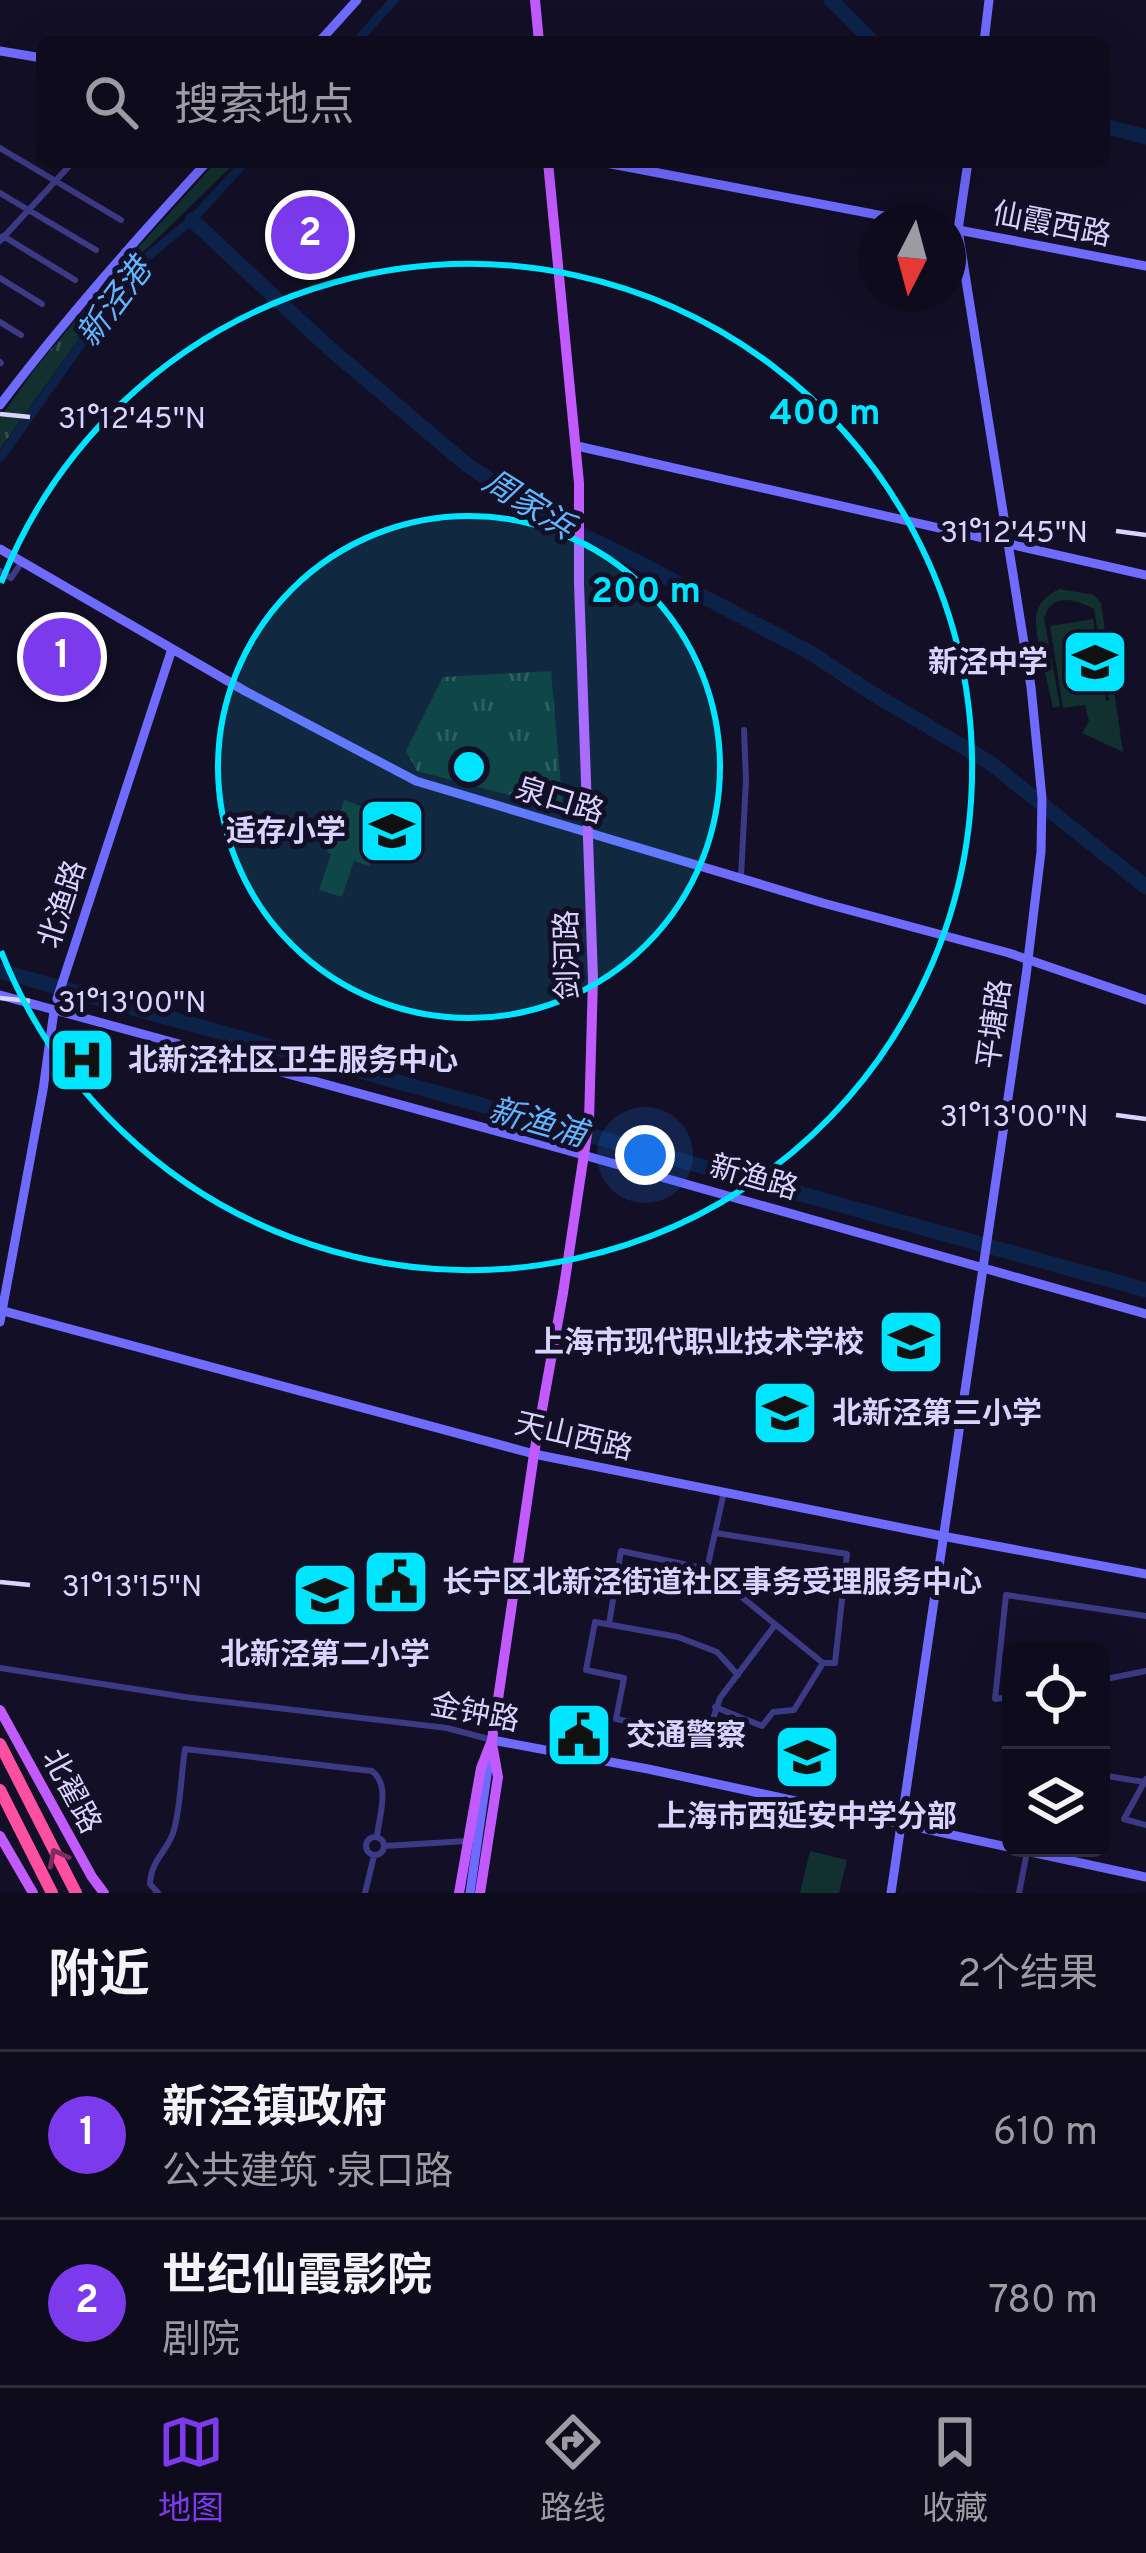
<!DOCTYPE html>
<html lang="zh">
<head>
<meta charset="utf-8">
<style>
	body { margin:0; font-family:Overpass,"Noto Sans SC",sans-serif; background:#171425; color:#f1f3f6 }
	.controls { position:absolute; right:36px; bottom:36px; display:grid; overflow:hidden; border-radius:18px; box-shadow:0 12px 48px #0002 }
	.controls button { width:108px; height:108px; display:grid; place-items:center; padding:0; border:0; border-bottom:3px solid #2e2b3b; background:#0e0b1c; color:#f1f3f6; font:60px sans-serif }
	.compass { position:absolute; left:858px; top:204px; width:108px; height:108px; border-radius:50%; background:#0e0b1c; box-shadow:0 12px 48px #0002; rotate:186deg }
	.you { position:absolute; left:645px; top:1155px; width:42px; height:42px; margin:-30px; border:9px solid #fff; border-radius:50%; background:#1a73e8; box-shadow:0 0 0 18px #1a73e833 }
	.badge { display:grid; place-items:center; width:78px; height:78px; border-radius:50%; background:#7c3aed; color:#fff; font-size:39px; font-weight:700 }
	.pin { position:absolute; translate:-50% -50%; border:6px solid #fff; box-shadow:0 3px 12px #0006 }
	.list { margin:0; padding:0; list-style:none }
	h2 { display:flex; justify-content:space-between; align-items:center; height:156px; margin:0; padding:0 48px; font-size:51px }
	h2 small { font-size:39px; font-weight:400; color:#9b9ba3 }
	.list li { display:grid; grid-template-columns:78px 1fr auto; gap:36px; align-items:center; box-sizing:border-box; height:168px; padding:0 48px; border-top:3px solid #2e2b3b }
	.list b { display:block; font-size:45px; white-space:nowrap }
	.list p { margin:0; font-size:39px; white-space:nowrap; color:#9b9ba3 }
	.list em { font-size:39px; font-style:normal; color:#9b9ba3 }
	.icon { flex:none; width:66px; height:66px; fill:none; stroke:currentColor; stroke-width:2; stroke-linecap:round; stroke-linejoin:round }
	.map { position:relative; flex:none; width:1146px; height:1893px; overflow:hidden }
	.search { position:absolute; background:#0e0b1c; box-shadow:0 12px 48px #0002; left:36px; right:36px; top:36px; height:132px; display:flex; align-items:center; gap:30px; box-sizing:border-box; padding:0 42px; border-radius:18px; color:#9b9ba3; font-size:45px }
	.sheet { height:492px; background:#0e0b1c }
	nav { display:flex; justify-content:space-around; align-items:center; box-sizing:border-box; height:168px; border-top:3px solid #2e2b3b; background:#0e0b1c; font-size:33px; color:#9b9ba3 }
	nav a { display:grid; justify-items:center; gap:6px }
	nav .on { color:#7c3aed }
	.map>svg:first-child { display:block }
	.grass { fill:url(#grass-tufts) }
	.pitch { fill:#12302f }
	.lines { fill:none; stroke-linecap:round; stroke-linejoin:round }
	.canal { stroke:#0c2248; stroke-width:9 }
	.river { stroke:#0c2248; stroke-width:15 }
	.street { stroke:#3d3a85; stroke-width:6 }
	.secondary { stroke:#6f6bff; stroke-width:9 }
	.primary { stroke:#c25bff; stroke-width:10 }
	.highway { stroke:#ff4fa3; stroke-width:12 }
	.oneway { stroke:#7d2c5e }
	.ticks { fill:none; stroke:#d9d4ff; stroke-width:4.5 }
	.ring { fill:none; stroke:#00e5ff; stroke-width:6 }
	.labels { text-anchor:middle; stroke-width:10; stroke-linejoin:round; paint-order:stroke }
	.street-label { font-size:30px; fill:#d9d4ff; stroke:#130f26 }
	.poi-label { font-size:30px; font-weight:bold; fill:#d9d4ff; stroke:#130f26; text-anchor:start }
	.water-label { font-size:33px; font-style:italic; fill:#62b6ff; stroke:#130f26 }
	.ticks-label { font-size:30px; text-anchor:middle; fill:#d9d4ff; stroke:#130f26; stroke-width:10; stroke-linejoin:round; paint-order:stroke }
	.centre { fill:#00e5ff; stroke:#130f26; stroke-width:6 }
	.ring-label { font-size:36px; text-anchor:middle; font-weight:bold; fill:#00e5ff; stroke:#130f26; stroke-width:10; stroke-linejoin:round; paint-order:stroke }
</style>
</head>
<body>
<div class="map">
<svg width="1146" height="1893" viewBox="0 0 1146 1893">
	<defs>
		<pattern id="grass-tufts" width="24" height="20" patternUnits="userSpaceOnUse" patternTransform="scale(3)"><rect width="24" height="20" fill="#12302f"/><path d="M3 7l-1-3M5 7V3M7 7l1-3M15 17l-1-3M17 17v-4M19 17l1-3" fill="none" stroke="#344d4e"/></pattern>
	</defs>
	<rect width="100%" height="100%" fill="#130f26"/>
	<path class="grass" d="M 216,162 L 236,162 L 136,259 L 0,449 L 0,418 L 34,370 L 116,272 Z
		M 551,671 L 563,809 L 417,771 L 406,751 L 443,677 Z"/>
	<path class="pitch" d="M 1060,589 L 1094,595 L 1101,603 L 1123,752 L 1082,733 L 1089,721 L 1085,705 L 1063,708 L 1050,626 L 1093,619 L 1106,701 L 1109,700 L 1094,609 C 1075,599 1052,592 1044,618 L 1060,706 L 1053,708 C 1049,686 1035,638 1036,618 C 1037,604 1047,594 1060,589 Z
		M 462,722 L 509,735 L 498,776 L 451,763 Z
		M 344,800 L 386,815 L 369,866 L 354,861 L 342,897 L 319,890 L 331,854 L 327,852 Z
		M 810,1851 L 847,1860 L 839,1893 L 800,1893 Z"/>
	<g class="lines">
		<path class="canal" d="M 356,42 L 394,0
			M 0,458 L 137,265 L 192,220 L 245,162"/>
		<path class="river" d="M 831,0 L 873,42
			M 1104,126 L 1146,137
			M 192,220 L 328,347 L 466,464 L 546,518 L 624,555 L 811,653 L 870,692 L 989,762 L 1146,887
			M 0,971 L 1146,1290"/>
		<path class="street" d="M 0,148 L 121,220
			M 0,193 L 96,250
			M 3,236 L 75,280
			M 0,241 L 73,162
			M 0,278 L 42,304
			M 0,322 L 21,335
			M 0,362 L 1,363
			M 0,571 L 11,578 L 22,562
			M 741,877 L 746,780 L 744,730
			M 707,1569 L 724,1492
			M 609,1624 L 621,1551 L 707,1569 L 823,1663 L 835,1663 L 847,1554 L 716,1533
			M 0,1668 L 185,1697 L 447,1728 L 492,1740
			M 738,1675 L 717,1652 L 678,1637 L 595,1622 L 586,1670 L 624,1678 L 616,1719 L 707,1737 L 720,1698 L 775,1625
			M 1101,1680 L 1146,1671
			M 1011,1697 L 995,1699 L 1006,1595 L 1146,1616
			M 715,1707 L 762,1726 L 773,1712 L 794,1710 L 823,1663
			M 1101,1775 L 1144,1782
			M 1146,1779 L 1124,1819 L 1146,1825
			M366 1846a9 9 0 1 1 18 0a9 9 0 1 1-18 0Z
			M 384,1846 L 467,1841
			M 158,1893 L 150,1884 C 151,1859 169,1850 174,1830 C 181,1804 181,1775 185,1749 L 372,1771 C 391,1786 379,1815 377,1837
			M 365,1893 L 374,1856
			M 1019,1893 L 1027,1852"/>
		<path class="secondary" d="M 319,42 L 357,0
			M 984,42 L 989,0
			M 0,51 L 42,58
			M 601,162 L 915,222
			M 948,228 L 1146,266
			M 0,405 C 64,320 135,240 207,162
			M 577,446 L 1146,575
			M 0,549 L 245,691 L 416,781 L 823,903 L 1009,953 L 1146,1000
			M 0,995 L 562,1149 L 1146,1314
			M 57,999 L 172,649
			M 0,1310 L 534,1454 L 942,1536 L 1146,1574
			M 0,1322 L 43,1090 L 54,1011
			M 470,1893 L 492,1740 L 648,1769 L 1146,1877
			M 891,1893 L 1026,976 L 1041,852 L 1042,798 L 1031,687 L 958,230 L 968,162"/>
		<path class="primary" d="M 535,0 L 539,42
			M 0,1710 L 92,1877 L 104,1893
			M 0,1836 L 33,1893
			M 459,1893 L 481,1768 L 492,1740 L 534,1454 L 563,1293 L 589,1121 L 593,979 L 579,584 L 579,483 L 548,162
			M 480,1893 L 498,1777 L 492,1744"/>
		<path class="highway" d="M 0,1744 L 76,1893
			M 0,1790 L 52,1893"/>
	</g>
	<defs><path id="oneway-chevron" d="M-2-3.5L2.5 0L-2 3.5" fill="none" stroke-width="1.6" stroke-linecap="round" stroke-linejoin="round" transform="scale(3)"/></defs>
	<use class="oneway" href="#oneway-chevron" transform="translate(57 1857) rotate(-117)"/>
	<path class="ticks" d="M 0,414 L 30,417M 1116,531 L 1146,535M 0,998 L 30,1001M 1116,1115 L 1146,1119M 0,1582 L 30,1585"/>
	<circle cx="469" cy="767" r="251" fill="#00e5ff" fill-opacity=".12"/>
	<g class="ring">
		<circle cx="469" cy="767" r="251"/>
		<path d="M1 583A503 503 0 1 1 1 951"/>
	</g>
	<defs>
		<g id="school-square" transform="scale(3.45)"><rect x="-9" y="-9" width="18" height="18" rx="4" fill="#00e5ff" stroke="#130f26"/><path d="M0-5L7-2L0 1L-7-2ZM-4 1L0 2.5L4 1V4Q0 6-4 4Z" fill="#111"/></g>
		<g id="hospital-square" transform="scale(3.45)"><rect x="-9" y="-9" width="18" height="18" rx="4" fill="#00e5ff" stroke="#130f26"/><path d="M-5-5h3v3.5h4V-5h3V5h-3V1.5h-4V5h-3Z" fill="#111"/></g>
		<g id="civic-square" transform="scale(3.45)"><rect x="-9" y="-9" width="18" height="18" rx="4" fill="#00e5ff" stroke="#130f26"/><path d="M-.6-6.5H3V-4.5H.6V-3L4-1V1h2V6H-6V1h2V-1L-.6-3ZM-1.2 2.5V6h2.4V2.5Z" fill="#111"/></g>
	</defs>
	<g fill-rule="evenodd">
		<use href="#school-square" x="1095" y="662"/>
		<use href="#school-square" x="392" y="831"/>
		<use href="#hospital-square" x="82" y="1060"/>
		<use href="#school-square" x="911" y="1342"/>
		<use href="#school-square" x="785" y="1413"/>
		<use href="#civic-square" x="396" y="1582"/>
		<use href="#school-square" x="325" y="1595"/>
		<use href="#civic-square" x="579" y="1735"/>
		<use href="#school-square" x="807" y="1757"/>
	</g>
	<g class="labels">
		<g class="street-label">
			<text transform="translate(1052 224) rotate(11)" y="10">仙霞西路</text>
			<text transform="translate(560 800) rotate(17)" y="10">泉口路</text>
			<text transform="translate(62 904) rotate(-72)" y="10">北渔路</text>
			<text transform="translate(567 955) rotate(-91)" y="10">剑河路</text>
			<text transform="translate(994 1024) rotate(-82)" y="10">平塘路</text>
			<text transform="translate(754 1177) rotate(16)" y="10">新渔路</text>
			<text transform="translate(574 1436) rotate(13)" y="10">天山西路</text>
			<text transform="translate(475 1712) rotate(11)" y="10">金钟路</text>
			<text transform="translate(72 1791) rotate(62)" y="10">北翟路</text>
		</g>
		<g class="poi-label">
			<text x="1048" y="672" text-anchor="end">新泾中学</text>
			<text x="346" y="841" text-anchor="end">适存小学</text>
			<text x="128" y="1070">北新泾社区卫生服务中心</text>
			<text x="864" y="1352" text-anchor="end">上海市现代职业技术学校</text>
			<text x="832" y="1423">北新泾第三小学</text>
			<text x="442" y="1592">长宁区北新泾街道社区事务受理服务中心</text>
			<text x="325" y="1664" text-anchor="middle">北新泾第二小学</text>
			<text x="626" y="1745">交通警察</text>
			<text x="807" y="1826" text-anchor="middle">上海市西延安中学分部</text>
		</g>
		<g class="water-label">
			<text transform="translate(113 302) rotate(-53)" y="12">新泾港</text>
			<text transform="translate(529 503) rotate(32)" y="12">周家浜</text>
			<text transform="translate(538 1121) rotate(16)" y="12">新渔浦</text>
		</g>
	</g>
	<g class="ticks-label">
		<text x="132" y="428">31°12'45"N</text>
		<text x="1014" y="542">31°12'45"N</text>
		<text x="132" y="1012">31°13'00"N</text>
		<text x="1014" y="1126">31°13'00"N</text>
		<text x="132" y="1596">31°13'15"N</text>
	</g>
	<circle cx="469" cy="767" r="18" class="centre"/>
	<g class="ring-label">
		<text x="825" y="424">400 m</text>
		<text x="646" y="602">200 m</text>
	</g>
</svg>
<div class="controls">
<button><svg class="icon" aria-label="locate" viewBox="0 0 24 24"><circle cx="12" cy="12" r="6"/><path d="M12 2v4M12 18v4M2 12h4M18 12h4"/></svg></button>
<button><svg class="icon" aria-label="layers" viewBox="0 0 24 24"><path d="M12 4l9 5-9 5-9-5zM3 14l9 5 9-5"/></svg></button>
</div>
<svg class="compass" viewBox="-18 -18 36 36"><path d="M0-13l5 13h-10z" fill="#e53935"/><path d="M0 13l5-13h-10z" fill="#9b9ba3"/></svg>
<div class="you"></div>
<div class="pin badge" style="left:62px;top:657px">1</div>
<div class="pin badge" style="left:310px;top:235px">2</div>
<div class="search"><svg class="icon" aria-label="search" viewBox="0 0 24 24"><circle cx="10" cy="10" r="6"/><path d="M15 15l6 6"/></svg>搜索地点</div>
</div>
<section class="sheet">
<h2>附近<small>2个结果</small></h2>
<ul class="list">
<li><span class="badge">1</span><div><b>新泾镇政府</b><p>公共建筑 · 泉口路</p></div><em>610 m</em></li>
<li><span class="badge">2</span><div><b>世纪仙霞影院</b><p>剧院</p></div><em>780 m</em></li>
</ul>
</section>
<nav>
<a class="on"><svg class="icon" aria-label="map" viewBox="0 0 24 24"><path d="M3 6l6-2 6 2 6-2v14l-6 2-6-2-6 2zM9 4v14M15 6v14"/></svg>地图</a>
<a><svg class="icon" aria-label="directions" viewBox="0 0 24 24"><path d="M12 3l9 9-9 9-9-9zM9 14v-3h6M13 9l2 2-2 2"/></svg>路线</a>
<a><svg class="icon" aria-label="saved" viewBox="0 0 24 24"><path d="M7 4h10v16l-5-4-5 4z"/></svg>收藏</a>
</nav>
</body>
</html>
